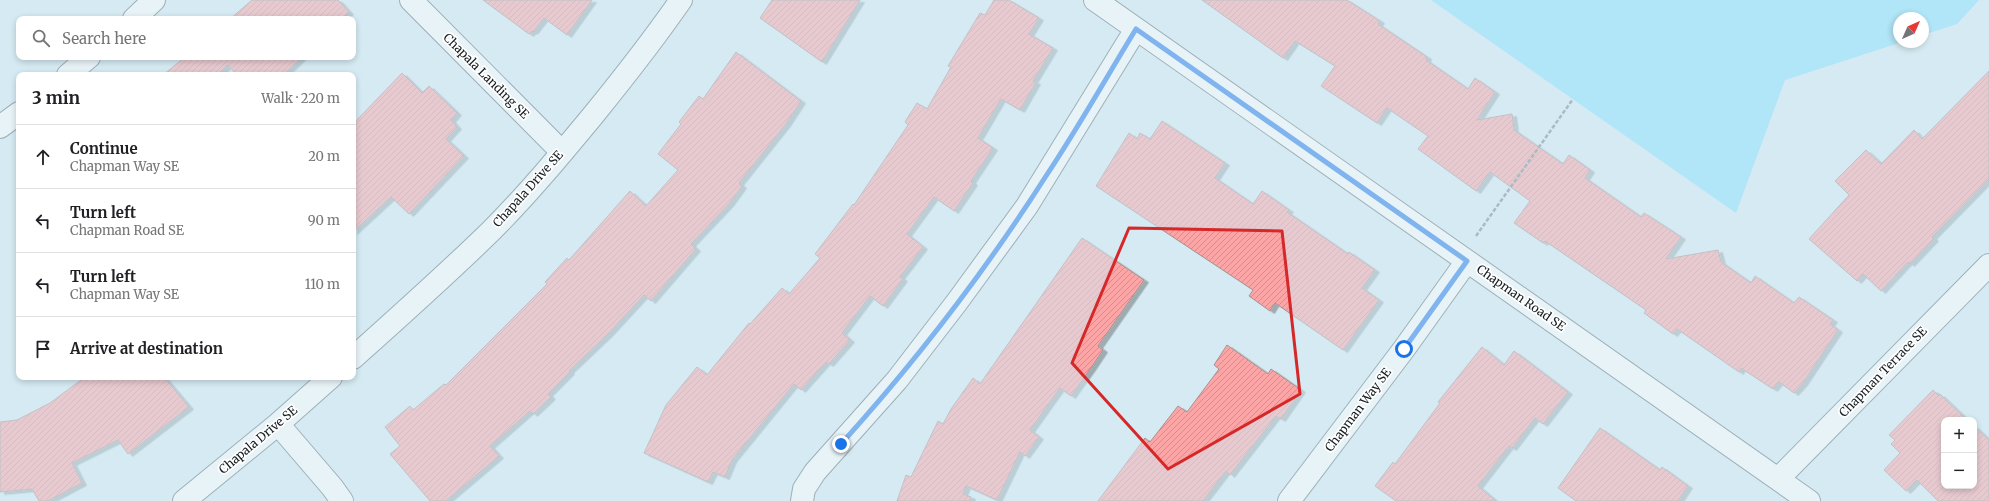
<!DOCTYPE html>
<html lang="en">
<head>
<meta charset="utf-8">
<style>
	body { margin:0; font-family:Merriweather,serif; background:#f6f6f6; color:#202124 }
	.controls { position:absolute; right:12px; bottom:12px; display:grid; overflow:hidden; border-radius:8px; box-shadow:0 2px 6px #0003 }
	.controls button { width:36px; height:36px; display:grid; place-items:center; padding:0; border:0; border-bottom:1px solid #e0e0e0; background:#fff; color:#202124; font:20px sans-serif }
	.compass { position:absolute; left:1893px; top:12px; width:36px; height:36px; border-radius:50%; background:#fff; box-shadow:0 2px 6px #0003; rotate:45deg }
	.stop { position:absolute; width:12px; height:12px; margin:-9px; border:3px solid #1a73e8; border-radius:50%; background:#fff }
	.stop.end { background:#1a73e8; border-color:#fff; box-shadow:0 1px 4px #0008 }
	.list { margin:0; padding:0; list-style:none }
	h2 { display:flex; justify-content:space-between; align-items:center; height:52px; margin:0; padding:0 16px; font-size:17px }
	h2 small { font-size:13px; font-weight:400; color:#757577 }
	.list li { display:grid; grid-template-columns:26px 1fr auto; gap:12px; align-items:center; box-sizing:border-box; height:64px; padding:0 16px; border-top:1px solid #e0e0e0 }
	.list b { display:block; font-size:15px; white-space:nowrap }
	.list p { margin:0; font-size:13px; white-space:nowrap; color:#757577 }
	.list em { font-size:13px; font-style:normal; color:#757577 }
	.icon { flex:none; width:22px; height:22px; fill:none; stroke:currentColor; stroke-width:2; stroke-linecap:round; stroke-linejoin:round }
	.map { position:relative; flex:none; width:1989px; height:501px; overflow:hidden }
	.search { position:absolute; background:#fff; box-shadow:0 2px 6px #0003; left:16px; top:16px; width:340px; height:44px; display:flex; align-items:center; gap:10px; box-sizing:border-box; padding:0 14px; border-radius:8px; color:#757577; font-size:15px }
	.panel { position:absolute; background:#fff; box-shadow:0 2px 6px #0003; left:16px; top:72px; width:340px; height:308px; border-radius:8px }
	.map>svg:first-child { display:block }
	.park { fill:#85dffe }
	.building { fill:url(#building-hatch); stroke:#a79292; filter:url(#shadow) }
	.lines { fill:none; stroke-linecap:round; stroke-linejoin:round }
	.street-casing { stroke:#596c73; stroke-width:24 }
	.secondary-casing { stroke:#596c73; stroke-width:24 }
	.path { stroke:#77858a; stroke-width:2.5; stroke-dasharray:4 2; stroke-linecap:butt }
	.street { stroke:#fff; stroke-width:22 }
	.secondary { stroke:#fff; stroke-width:22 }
	.route { stroke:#1a73e8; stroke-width:5 }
	.marked { fill:none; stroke:#d62828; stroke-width:3; stroke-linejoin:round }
	.labels { text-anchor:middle; stroke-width:3.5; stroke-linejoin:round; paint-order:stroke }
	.street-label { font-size:12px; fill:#151c1f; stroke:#fff }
</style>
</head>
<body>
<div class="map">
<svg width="1989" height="501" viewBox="0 0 1989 501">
	<defs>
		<pattern id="building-hatch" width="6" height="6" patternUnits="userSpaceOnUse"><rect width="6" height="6" fill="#fba5a6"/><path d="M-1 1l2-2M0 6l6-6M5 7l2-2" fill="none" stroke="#d68d8e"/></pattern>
		<filter id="shadow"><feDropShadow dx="4.5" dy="2.5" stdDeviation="0" flood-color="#0004"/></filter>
	</defs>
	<rect width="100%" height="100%" fill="#d5eaf2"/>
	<path class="park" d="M 1431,0 L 1979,0 L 1957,24 L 1923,35 L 1923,18 L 1899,18 L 1899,42 L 1902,42 L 1785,80 L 1736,213 Z"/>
	<path class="building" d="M 252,0 L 338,0 L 349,12 L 342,19 L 230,19 Z
		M 483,0 L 592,0 L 567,35 L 544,18 L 533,32 L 532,31 L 529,34 Z
		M 772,0 L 860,0 L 822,62 L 760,18 Z
		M 994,0 L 1009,0 L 1039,18 L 1029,34 L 1053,48 L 1033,81 L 1036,82 L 1020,110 L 1001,99 L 978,138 L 993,148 L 971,181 L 973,183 L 954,211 L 934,197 L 907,234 L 923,247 L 900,277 L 903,279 L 883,306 L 870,296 L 842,333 L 850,340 L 829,364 L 826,362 L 801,390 L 794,384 L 732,460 L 725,477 L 713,472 L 708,482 L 644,453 L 666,405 L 697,367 L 707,375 L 749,323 L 750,324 L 782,288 L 789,294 L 820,258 L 815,254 L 853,204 L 854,205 L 908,125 L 905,122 L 917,103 L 927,109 L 951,67 L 948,66 L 980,13 L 985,15 Z
		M 1202,0 L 1347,0 L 1380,21 L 1378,24 L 1427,57 L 1426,60 L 1468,89 L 1475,78 L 1495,92 L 1477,120 L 1512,114 L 1514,130 L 1563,164 L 1569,155 L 1590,170 L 1585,178 L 1641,217 L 1644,213 L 1681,237 L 1666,259 L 1718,250 L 1721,262 L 1751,283 L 1755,276 L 1794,303 L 1799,297 L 1833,320 L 1830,324 L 1838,330 L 1803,383 L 1794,393 L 1779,382 L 1773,389 L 1741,368 L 1739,372 L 1677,329 L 1673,334 L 1644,313 L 1646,310 L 1545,241 L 1543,243 L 1514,223 L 1530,201 L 1490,172 L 1476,191 L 1418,149 L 1428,136 L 1387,108 L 1377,123 L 1321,86 L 1335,66 L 1295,41 L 1283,58 Z
		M 736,52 L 801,101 L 786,124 L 739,183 L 742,186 L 729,204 L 691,244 L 696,249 L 651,301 L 644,295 L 608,334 L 569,371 L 570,372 L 548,394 L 551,397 L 533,414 L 530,411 L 490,446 L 499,456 L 446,501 L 430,501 L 390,454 L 400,446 L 385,427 L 410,406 L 413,410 L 444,384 L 446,385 L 547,284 L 545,282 L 567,258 L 569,260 L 630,191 L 646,206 L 678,170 L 658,154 L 681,124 L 679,122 L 699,96 L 703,99 Z
		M 185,57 L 302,57 L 283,75 L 237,75 L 228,65 L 217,75 L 163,75 Z
		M 1989,71 L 1989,179 L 1932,237 L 1934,239 L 1910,264 L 1908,262 L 1881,291 L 1863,274 L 1857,281 L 1809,239 L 1849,195 L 1835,181 L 1866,150 L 1881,164 L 1914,130 L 1922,139 Z
		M 402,73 L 422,93 L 429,86 L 457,113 L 451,120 L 457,127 L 446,139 L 464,156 L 409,214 L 391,197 L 353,232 L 353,124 Z
		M 1162,121 L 1225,163 L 1215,178 L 1253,204 L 1262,191 L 1289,210 L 1287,212 L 1348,254 L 1349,252 L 1375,270 L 1362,288 L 1379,300 L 1343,350 L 1275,303 L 1270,311 L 1249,296 L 1253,290 L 1096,186 L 1129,133 L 1137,139 L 1140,133 L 1150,139 Z
		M 1082,238 L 1144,280 L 1098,346 L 1103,350 L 1091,368 L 1071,396 L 1060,388 L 1030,430 L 1039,437 L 1025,456 L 1020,452 L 997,500 L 966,486 L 963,494 L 971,497 L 970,501 L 897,501 L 906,475 L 911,477 L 938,421 L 943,424 L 951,409 L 973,378 L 980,384 Z
		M 1227,345 L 1268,374 L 1271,369 L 1301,390 L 1281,419 L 1276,416 L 1230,475 L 1226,471 L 1203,501 L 1098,501 L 1145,438 L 1150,442 L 1178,406 L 1187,412 L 1219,369 L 1214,365 Z
		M 1482,347 L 1504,365 L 1514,351 L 1568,392 L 1543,424 L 1535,418 L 1512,448 L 1509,446 L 1478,486 L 1496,501 L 1396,501 L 1375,486 L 1393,462 L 1395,464 L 1440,403 L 1438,402 Z
		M 85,377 L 164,377 L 189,407 L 128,454 L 118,440 L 72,463 L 82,483 L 48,501 L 39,501 L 32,489 L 0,492 L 0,422 L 17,420 L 50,403 Z
		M 1933,390 L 1939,396 L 1940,394 L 1967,420 L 1944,420 L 1944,486 L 1974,486 L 1974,426 L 1989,440 L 1989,501 L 1938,501 L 1917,480 L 1906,491 L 1884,470 L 1900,453 L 1891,444 L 1895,440 L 1889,435 Z
		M 1600,428 L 1660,470 L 1662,467 L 1688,486 L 1678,501 L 1576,501 L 1558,488 Z"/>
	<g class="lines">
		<g class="street-casing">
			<path id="street" d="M 411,0 L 562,152
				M 1095,0 L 1809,501
				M 134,19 L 154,0
				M 68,75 L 89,57
				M 0,127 L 19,113
				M 1778,479 L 1989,265
				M 802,501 L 804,489 L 815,472 L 897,380 L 957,302 L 1027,206 L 1136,29
				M 1289,501 L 1404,349 L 1467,261"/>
		</g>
		<g class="secondary-casing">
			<path id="secondary" d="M 353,358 C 400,316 446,275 491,231 C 528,194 562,153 595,113 C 625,76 654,39 681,0
				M 278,424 L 332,487 L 342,501
				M 184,501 L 278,424 L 331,377"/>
		</g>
		<path class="path" d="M 1476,236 L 1573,99"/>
		<use href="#street" class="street"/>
		<use href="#secondary" class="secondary"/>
	</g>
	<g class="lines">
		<path class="route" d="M 841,444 C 916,361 986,270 1046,176 C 1078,128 1106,78 1136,29 L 1467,261 L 1404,349"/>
	</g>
	<path d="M0 0H1989V501H0ZM 1129,228 L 1282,231 L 1300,394 L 1168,469 L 1072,363 Z" fill="#d5eaf2" fill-opacity=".55" fill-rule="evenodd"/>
	<path class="marked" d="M 1129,228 L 1282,231 L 1300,394 L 1168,469 L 1072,363 Z"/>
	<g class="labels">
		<g class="street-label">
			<text transform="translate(486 76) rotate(45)" y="4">Chapala Landing SE</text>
			<text transform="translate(528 189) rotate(-48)" y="4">Chapala Drive SE</text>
			<text transform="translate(1521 298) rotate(35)" y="4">Chapman Road SE</text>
			<text transform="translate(1883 372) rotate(-46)" y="4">Chapman Terrace SE</text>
			<text transform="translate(1358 410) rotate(-53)" y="4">Chapman Way SE</text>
			<text transform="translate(258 440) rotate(-40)" y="4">Chapala Drive SE</text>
		</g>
	</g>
</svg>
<div class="controls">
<button>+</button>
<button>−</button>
</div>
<svg class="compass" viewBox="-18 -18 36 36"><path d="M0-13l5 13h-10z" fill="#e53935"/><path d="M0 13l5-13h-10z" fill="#757577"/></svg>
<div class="stop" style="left:1404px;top:349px"></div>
<div class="stop end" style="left:841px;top:444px"></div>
<div class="search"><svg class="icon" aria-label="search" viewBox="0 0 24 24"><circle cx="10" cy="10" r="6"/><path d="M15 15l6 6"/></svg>Search here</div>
<section class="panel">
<h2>3 min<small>Walk · 220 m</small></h2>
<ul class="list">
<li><svg class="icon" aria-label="ahead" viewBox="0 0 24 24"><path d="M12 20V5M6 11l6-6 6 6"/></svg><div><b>Continue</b><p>Chapman Way SE</p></div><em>20 m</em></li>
<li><svg class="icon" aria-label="left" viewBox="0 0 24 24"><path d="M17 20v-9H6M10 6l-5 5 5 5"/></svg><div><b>Turn left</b><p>Chapman Road SE</p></div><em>90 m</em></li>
<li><svg class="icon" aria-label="left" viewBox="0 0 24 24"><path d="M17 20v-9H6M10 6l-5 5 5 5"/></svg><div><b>Turn left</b><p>Chapman Way SE</p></div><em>110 m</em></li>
<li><svg class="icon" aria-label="arrive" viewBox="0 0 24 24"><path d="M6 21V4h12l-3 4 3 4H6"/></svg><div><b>Arrive at destination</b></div></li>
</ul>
</section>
</div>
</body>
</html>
